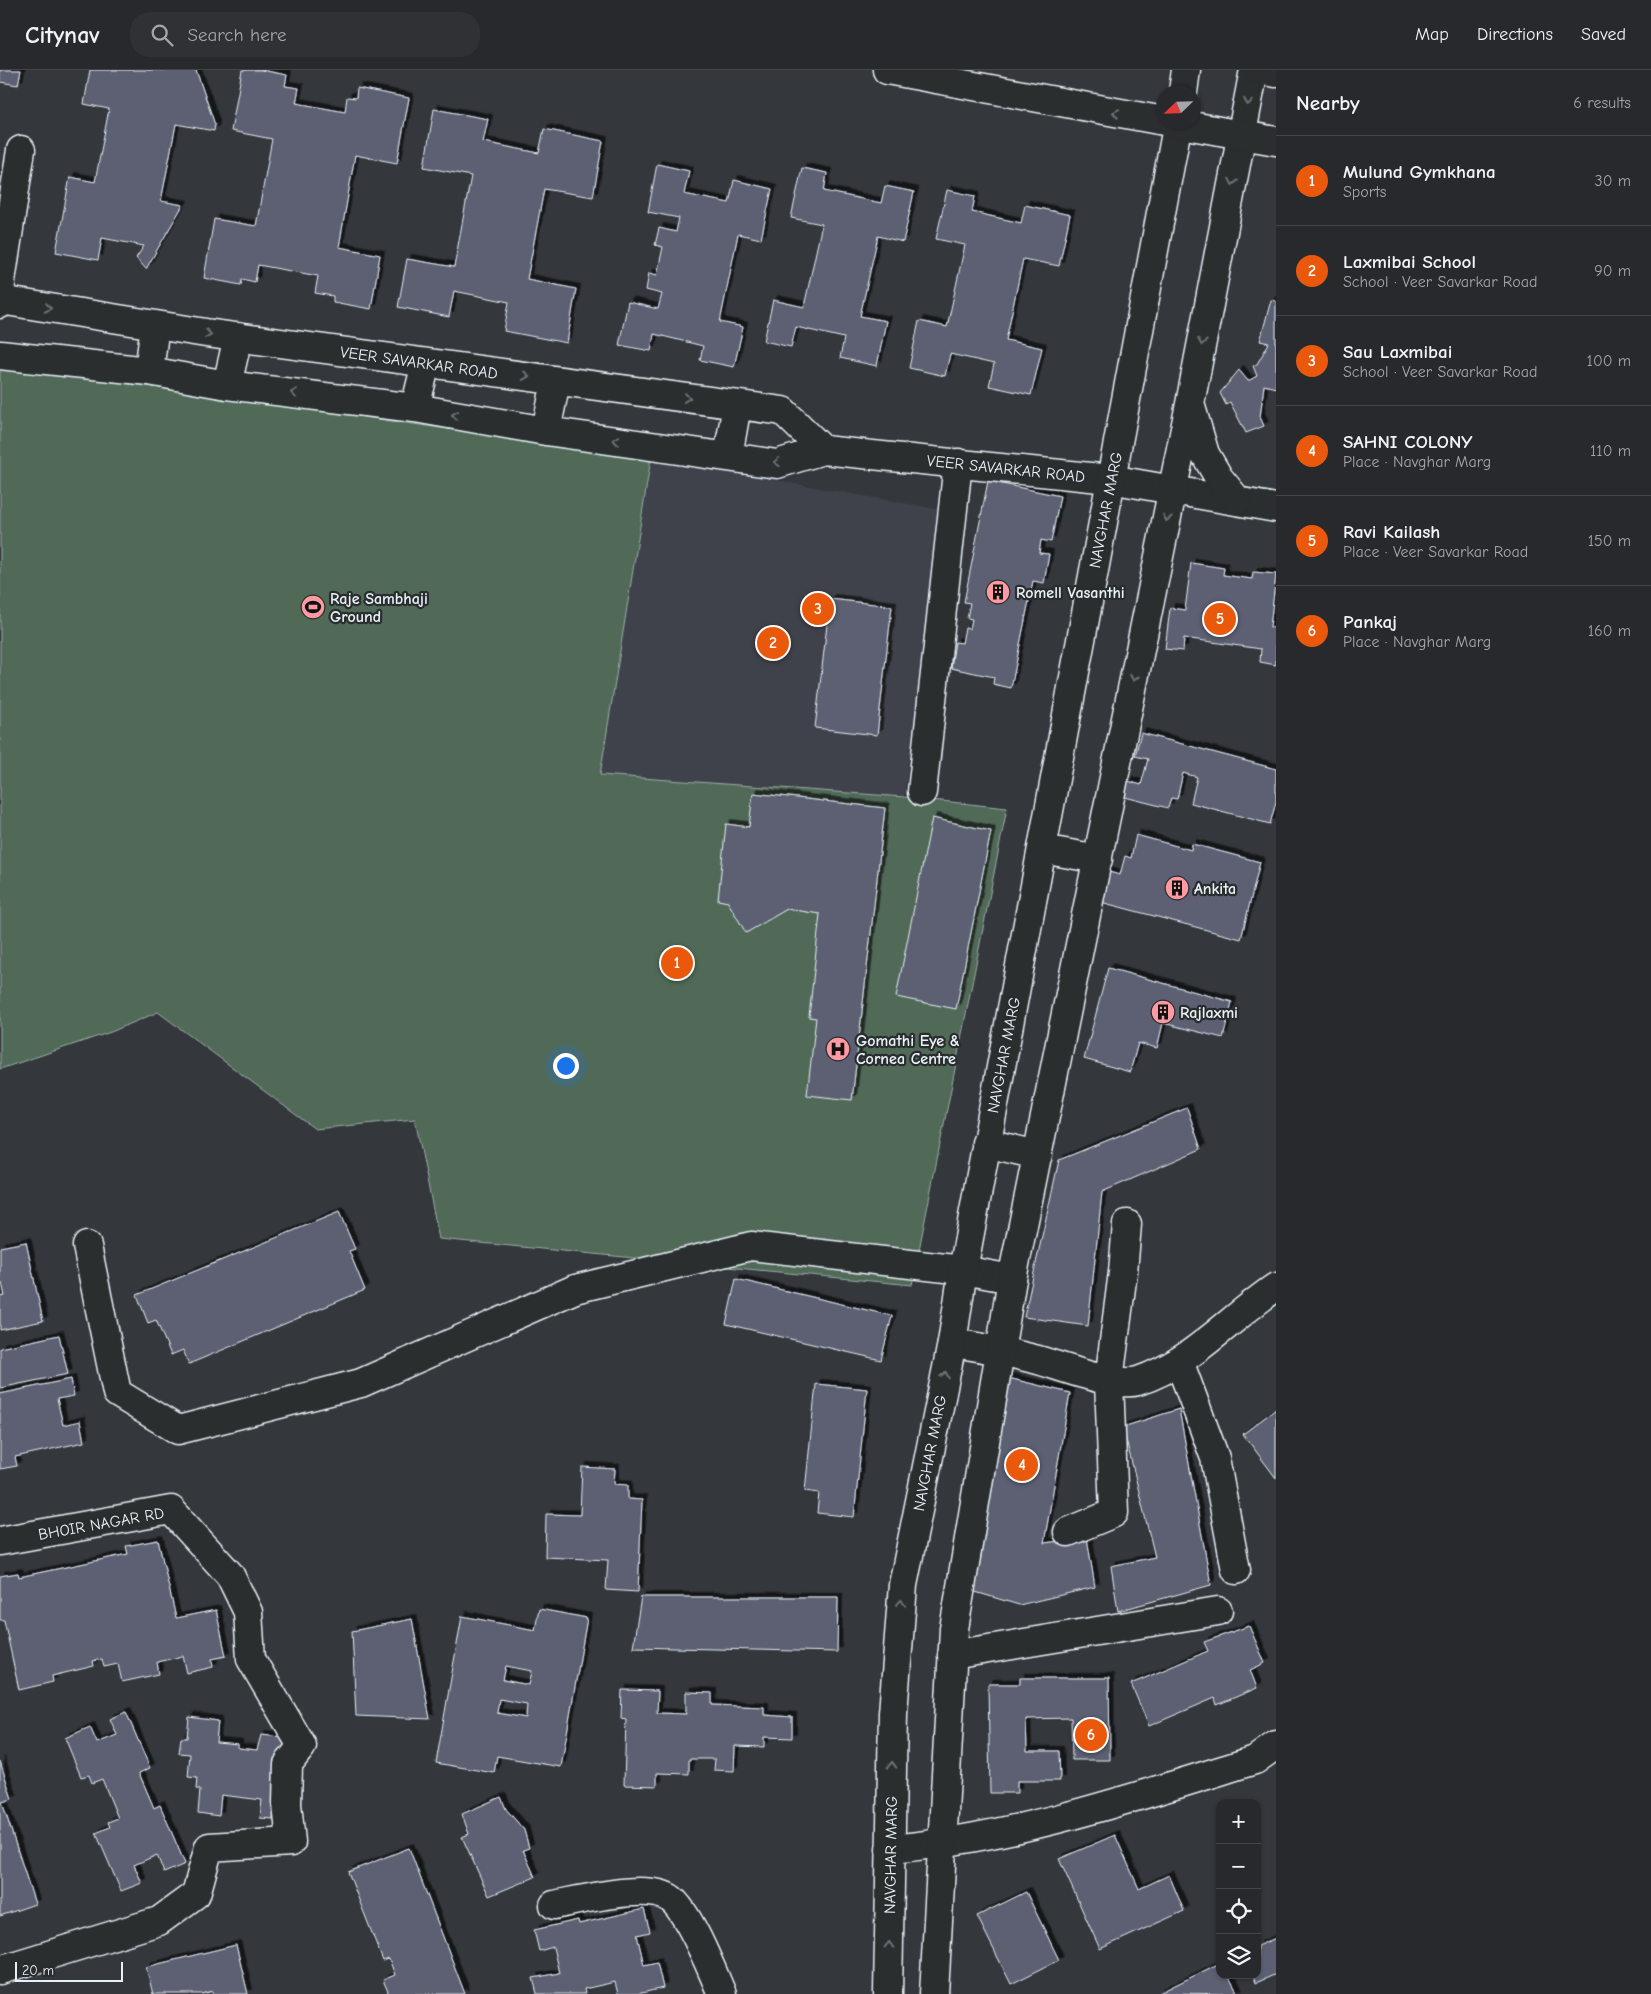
<!DOCTYPE html>
<html lang="en">
<head>
<meta charset="utf-8">
<style>
	body { margin:0; font-family:"Comic Neue",sans-serif; background:#2f3135; color:#f1f3f6 }
	.controls { position:absolute; right:15px; bottom:15px; display:grid; overflow:hidden; border-radius:10px; box-shadow:0 1px 4px #0004 }
	.controls button { width:45px; height:45px; display:grid; place-items:center; padding:0; border:0; border-bottom:1px solid #434549; background:#27292d; color:#f1f3f6; font:25px sans-serif }
	.compass { position:absolute; left:1156px; top:15px; width:45px; height:45px; border-radius:50%; background:#27292d; box-shadow:0 1px 4px #0004; rotate:247deg }
	.scale { position:absolute; left:15px; bottom:12px; width:108px; box-sizing:border-box; padding-left:5px; border:2px solid #e8f1f8; border-top:0; font-size:14px; line-height:18px; white-space:nowrap; color:#e8f1f8; -webkit-text-stroke:4px #2a2d2e; paint-order:stroke }
	.you { position:absolute; left:565px; top:995px; width:18px; height:18px; margin:-12px; border:4px solid #fff; border-radius:50%; background:#1a73e8; box-shadow:0 0 0 8px #1a73e833 }
	.badge { display:grid; place-items:center; width:32px; height:32px; border-radius:50%; background:#ea580c; color:#fff; font-size:16px; font-weight:700 }
	.pin { position:absolute; translate:-50% -50%; border:2px solid #fff; box-shadow:0 1px 5px #0006 }
	.list { margin:0; padding:0; list-style:none }
	h2 { display:flex; justify-content:space-between; align-items:center; height:65px; margin:0; padding:0 20px; font-size:21px }
	h2 small { font-size:16px; font-weight:400; color:#a4a6aa }
	.list li { display:grid; grid-template-columns:32px 1fr auto; gap:15px; align-items:center; box-sizing:border-box; height:90px; padding:0 20px; border-top:1px solid #434549 }
	.list b { display:block; font-size:19px; white-space:nowrap }
	.list p { margin:0; font-size:16px; white-space:nowrap; color:#a4a6aa }
	.list em { font-size:16px; font-style:normal; color:#a4a6aa }
	.icon { flex:none; width:28px; height:28px; fill:none; stroke:currentColor; stroke-width:2; stroke-linecap:round; stroke-linejoin:round }
	.map { position:relative; flex:none; width:1276px; height:1924px; overflow:hidden }
	header { display:flex; align-items:center; gap:30px; box-sizing:border-box; height:70px; padding:0 25px; background:#27292d; border-bottom:1px solid #434549 }
	header strong { font-size:24px }
	nav { display:flex; gap:28px; margin-inline-start:auto; font-size:18px }
	.search { width:350px; height:45px; background:#2f3135; display:flex; align-items:center; gap:12px; box-sizing:border-box; padding:0 18px; border-radius:20px; color:#a4a6aa; font-size:19px }
	main { display:flex }
	aside { flex:1; background:#27292d }
	.map>svg:first-child { display:block }
	.built { fill:#40434c }
	.green { fill:#516b59; stroke:#9caea8 }
	.building { fill:#5b6072; stroke:#e8f1f8; fill-rule:evenodd; filter:url(#shadow) }
	.lines { fill:none; stroke-linecap:round; stroke-linejoin:round }
	.minor-casing { stroke:#e8f1f8; stroke-width:31 }
	.major-casing { stroke:#e8f1f8; stroke-width:31 }
	.highway-casing { stroke:#e8f1f8; stroke-width:31 }
	.minor { stroke:#2a2d2e; stroke-width:28 }
	.major { stroke:#2a2d2e; stroke-width:28 }
	.highway { stroke:#2a2d2e; stroke-width:28 }
	.oneway { stroke:#6c7275 }
	.labels { text-anchor:middle; stroke-width:4.5; stroke-linejoin:round; paint-order:stroke }
	.street-label { font-size:16px; fill:#e8f1f8; stroke:#2a2d2e }
	.poi-label { font-size:16px; font-weight:bold; fill:#e8f1f8; stroke:#2a2d2e; text-anchor:start }
</style>
</head>
<body>
<header>
<strong>Citynav</strong>
<div class="search"><svg class="icon" aria-label="search" viewBox="0 0 24 24"><circle cx="10" cy="10" r="6"/><path d="M15 15l6 6"/></svg>Search here</div>
<nav><a>Map</a><a>Directions</a><a>Saved</a></nav>
</header>
<main>
<div class="map">
<svg width="1276" height="1924" viewBox="0 0 1276 1924">
	<defs>
		<filter id="shadow"><feDropShadow dx="4.5" dy="-4.5" stdDeviation="0" flood-color="#0009"/></filter>
	</defs>
	<rect width="100%" height="100%" fill="#34373c"/>
	<filter id="ink" filterUnits="userSpaceOnUse"><feTurbulence type="fractalNoise" baseFrequency=".02" numOctaves="2"/><feDisplacementMap in="SourceGraphic" scale="10" xChannelSelector="R" yChannelSelector="G"/><feConvolveMatrix kernelMatrix="1 2 1 2 8 2 1 2 1" color-interpolation-filters="sRGB"/></filter>
	<g filter="url(#ink)">
		<path class="built" d="M 651,388 L 942,440 L 904,727 L 599,705 Z"/>
		<path class="green" d="M 0,295 L 651,388 L 600,705 L 904,727 L 1007,738 L 912,1215 L 439,1169 L 415,1049 L 315,1059 L 158,942 L 111,962 L 0,999 Z"/>
		<path class="building" d="M 0,0 L 21,0 L 18,15 L 0,12 Z
			M 90,0 L 196,0 L 215,55 L 214,61 L 176,54 L 161,131 L 183,135 L 146,199 L 136,188 L 144,176 L 102,168 L 98,190 L 56,182 L 70,107 L 95,112 L 109,39 L 84,34 Z
			M 242,0 L 261,0 L 287,5 L 285,16 L 299,18 L 296,33 L 345,42 L 347,27 L 356,28 L 357,18 L 409,28 L 397,93 L 355,85 L 339,177 L 380,185 L 371,239 L 333,232 L 333,226 L 315,223 L 318,206 L 258,195 L 255,212 L 242,209 L 241,215 L 204,208 L 214,149 L 256,156 L 272,69 L 231,61 Z
			M 434,39 L 488,49 L 483,72 L 539,83 L 544,59 L 603,71 L 593,127 L 544,119 L 527,209 L 576,219 L 567,273 L 504,261 L 509,232 L 454,221 L 449,247 L 398,237 L 407,189 L 454,197 L 471,106 L 424,97 Z
			M 657,94 L 689,101 L 684,124 L 729,133 L 734,110 L 772,119 L 761,169 L 738,164 L 720,252 L 743,257 L 734,297 L 700,290 L 703,276 L 654,264 L 651,281 L 619,275 L 628,232 L 658,239 L 662,224 L 646,220 L 649,203 L 657,205 L 663,177 L 655,175 L 659,158 L 676,162 L 679,148 L 648,142 Z
			M 802,98 L 827,103 L 824,121 L 881,133 L 885,116 L 914,122 L 903,172 L 878,166 L 860,246 L 886,251 L 877,296 L 840,288 L 844,268 L 796,257 L 791,277 L 764,271 L 773,230 L 804,237 L 822,154 L 791,148 Z
			M 947,120 L 975,126 L 972,142 L 1021,153 L 1025,135 L 1070,145 L 1059,196 L 1023,189 L 1006,270 L 1042,278 L 1031,325 L 989,316 L 994,294 L 950,284 L 945,306 L 909,298 L 919,251 L 947,257 L 965,175 L 936,169 Z
			M 1271,230 L 1276,231 L 1276,318 L 1264,315 L 1260,347 L 1264,356 L 1246,363 L 1230,332 L 1226,335 L 1220,323 L 1239,300 L 1248,311 L 1257,306 L 1253,296 L 1257,294 L 1269,273 L 1260,271 Z
			M 988,411 L 1060,426 L 1051,472 L 1041,470 L 1039,483 L 1049,484 L 1044,513 L 1033,511 L 1011,618 L 993,614 L 994,607 L 951,598 L 955,572 L 962,573 L 965,558 L 970,559 L 972,549 L 967,548 L 970,533 L 964,532 Z
			M 1191,493 L 1224,498 L 1223,505 L 1252,509 L 1253,502 L 1276,504 L 1270,557 L 1276,558 L 1276,595 L 1260,592 L 1261,579 L 1184,568 L 1183,581 L 1165,579 L 1170,538 L 1185,540 Z
			M 830,529 L 892,536 L 877,665 L 815,658 Z
			M 1141,663 L 1276,699 L 1276,732 L 1270,754 L 1191,733 L 1197,707 L 1183,703 L 1177,729 L 1171,728 L 1168,738 L 1125,727 L 1128,711 L 1141,715 L 1148,689 L 1135,686 Z
			M 753,723 L 885,738 L 852,1030 L 807,1025 L 816,948 L 809,947 L 820,844 L 787,839 L 746,863 L 728,832 L 718,830 L 726,754 L 749,757 Z
			M 932,748 L 991,761 L 956,939 L 896,927 Z
			M 1136,765 L 1191,780 L 1192,774 L 1260,792 L 1241,869 L 1097,831 L 1105,801 L 1120,805 L 1125,786 L 1131,788 Z
			M 1108,898 L 1232,932 L 1223,968 L 1163,953 L 1157,978 L 1138,973 L 1130,1002 L 1084,989 Z
			M 1187,1038 L 1201,1079 L 1102,1122 L 1088,1256 L 1024,1247 L 1059,1090 Z
			M 339,1142 L 355,1179 L 349,1181 L 365,1220 L 189,1294 L 183,1280 L 171,1285 L 156,1250 L 148,1253 L 137,1225 Z
			M 26,1172 L 43,1251 L 0,1260 L 0,1227 L 5,1226 L 2,1213 L 0,1214 L 0,1177 Z
			M 736,1209 L 892,1246 L 881,1290 L 726,1254 Z
			M 59,1265 L 68,1304 L 0,1318 L 0,1278 Z
			M 1004,1307 L 1070,1323 L 1044,1473 L 1087,1468 L 1095,1517 L 1019,1535 L 962,1518 Z
			M 71,1309 L 74,1326 L 57,1329 L 63,1355 L 80,1351 L 84,1372 L 15,1387 L 17,1396 L 0,1399 L 0,1324 Z
			M 816,1314 L 867,1319 L 854,1447 L 817,1443 L 819,1423 L 805,1421 Z
			M 1179,1339 L 1211,1515 L 1118,1541 L 1111,1496 L 1155,1487 L 1123,1357 Z
			M 1276,1339 L 1276,1408 L 1243,1364 Z
			M 582,1397 L 615,1399 L 614,1414 L 628,1415 L 628,1429 L 642,1430 L 638,1522 L 606,1520 L 608,1490 L 545,1487 L 546,1444 L 580,1445 Z
			M 158,1470 L 176,1548 L 216,1540 L 226,1586 L 212,1589 L 213,1597 L 187,1603 L 183,1586 L 157,1592 L 159,1604 L 122,1612 L 118,1594 L 104,1597 L 102,1589 L 93,1591 L 94,1596 L 52,1606 L 53,1612 L 19,1620 L 4,1550 L 0,1550 L 0,1506 L 18,1503 L 19,1507 L 128,1484 L 126,1476 Z
			M 641,1527 L 838,1527 L 837,1582 L 633,1577 Z
			M 539,1539 L 587,1548 L 561,1697 L 497,1686 L 494,1703 L 436,1693 L 462,1546 L 535,1560 ZM 506,1596 L 532,1601 L 529,1615 L 503,1610 ZM 499,1629 L 527,1634 L 526,1648 L 497,1643 Z
			M 412,1549 L 430,1649 L 356,1646 L 352,1561 Z
			M 1249,1556 L 1265,1593 L 1250,1600 L 1257,1618 L 1217,1635 L 1215,1628 L 1149,1656 L 1131,1614 L 1208,1581 L 1204,1572 Z
			M 1020,1608 L 1109,1608 L 1110,1690 L 1072,1690 L 1071,1648 L 1026,1649 L 1027,1681 L 1059,1681 L 1060,1711 L 1017,1711 L 1017,1723 L 990,1723 L 988,1614 L 1020,1614 Z
			M 622,1620 L 658,1621 L 657,1643 L 686,1644 L 686,1622 L 712,1623 L 712,1635 L 764,1637 L 764,1645 L 792,1647 L 792,1668 L 764,1667 L 764,1677 L 735,1676 L 734,1701 L 714,1700 L 715,1689 L 689,1689 L 689,1704 L 657,1703 L 657,1716 L 624,1715 L 626,1649 L 621,1648 Z
			M 126,1642 L 150,1698 L 139,1703 L 154,1738 L 160,1735 L 185,1794 L 164,1803 L 157,1785 L 134,1795 L 142,1813 L 121,1821 L 96,1763 L 110,1757 L 108,1752 L 118,1748 L 102,1709 L 92,1713 L 89,1705 L 81,1707 L 65,1668 L 90,1657 L 97,1673 L 117,1665 L 110,1649 Z
			M 189,1647 L 218,1651 L 216,1672 L 238,1674 L 238,1678 L 257,1680 L 261,1665 L 290,1668 L 288,1679 L 281,1679 L 273,1749 L 260,1748 L 262,1730 L 221,1725 L 219,1746 L 198,1743 L 200,1720 L 196,1719 L 197,1708 L 188,1707 L 190,1684 L 179,1683 L 181,1668 L 187,1668 Z
			M 0,1691 L 12,1729 L 2,1732 L 35,1834 L 0,1846 Z
			M 501,1727 L 506,1739 L 524,1760 L 529,1778 L 523,1780 L 535,1807 L 489,1826 L 462,1767 L 469,1764 L 462,1744 Z
			M 1115,1765 L 1139,1819 L 1169,1805 L 1184,1841 L 1100,1879 L 1059,1789 Z
			M 409,1778 L 465,1924 L 389,1924 L 383,1910 L 395,1905 L 389,1889 L 383,1891 L 348,1802 Z
			M 1026,1822 L 1059,1890 L 1011,1914 L 977,1846 Z
			M 644,1839 L 650,1862 L 637,1865 L 644,1895 L 657,1892 L 663,1918 L 637,1924 L 618,1924 L 615,1912 L 584,1919 L 585,1924 L 537,1924 L 533,1908 L 559,1903 L 553,1877 L 539,1881 L 534,1860 L 578,1850 L 579,1854 Z
			M 1276,1868 L 1276,1904 L 1256,1913 L 1253,1905 L 1257,1905 L 1257,1876 Z
			M 236,1875 L 248,1924 L 213,1924 L 213,1921 L 202,1924 L 153,1924 L 146,1897 Z
			M 1220,1893 L 1220,1905 L 1228,1905 L 1238,1924 L 1159,1923 Z"/>
		<g class="lines">
			<g class="minor-casing">
				<path id="minor" d="M 0,230 L 206,263 L 783,341 L 823,380
					M 0,234 L 1,211 L 21,80
					M 0,285 L 149,301 L 227,315 L 415,338 L 546,361 L 777,394 L 823,380 L 1110,409 L 1276,438
					M 149,301 L 155,255
					M 227,315 L 238,267
					M 415,338 L 426,293
					M 546,361 L 556,311
					M 728,386 L 737,335
					M 922,722 L 958,393
					M 87,1176 L 117,1323 L 178,1360 L 361,1313 L 575,1219 L 751,1176 L 963,1200 L 1012,1209
					M 952,1273 C 980,1277 1007,1282 1034,1289 C 1059,1295 1114,1318 1138,1311 C 1191,1294 1231,1247 1276,1217
					M 1179,1291 L 1215,1388 L 1236,1500
					M 1068,1462 L 1114,1443 L 1109,1310 L 1123,1202 L 1127,1154
					M 0,1471 L 171,1440 L 230,1505 L 248,1542 L 251,1589 L 302,1676 L 288,1694 L 287,1734 L 291,1772 L 209,1777 L 196,1824 L 159,1851 L 0,1900
					M 952,1585 L 1218,1541
					M 890,1779 C 1015,1768 1136,1727 1255,1690 L 1276,1675
					M 554,1835 C 581,1830 649,1812 671,1829 C 690,1844 712,1901 722,1924"/>
			</g>
			<g class="major-casing">
				<path id="major" d="M 1183,22 L 1186,0
					M 1191,337 L 1205,384 L 1219,408 L 1238,431
					M 1042,779 L 1098,789
					M 986,1073 L 1038,1085
					M 888,1924 L 893,1643 L 903,1515 L 952,1273 L 963,1200 L 1178,52
					M 934,1924 L 954,1559 L 1012,1209 L 1190,334 L 1254,0"/>
			</g>
			<g class="highway-casing">
				<path id="highway" d="M 887,0 L 1164,51
					M 1259,0 L 1276,3
					M 1169,52 L 1276,71"/>
			</g>
			<use href="#minor" class="minor"/>
			<use href="#major" class="major"/>
			<use href="#highway" class="highway"/>
		</g>
		<defs><path id="oneway-chevron" d="M-2-3.5L2.5 0L-2 3.5" fill="none" stroke-width="1.6" stroke-linecap="round" stroke-linejoin="round" transform="scale(1.25)"/></defs>
		<g class="oneway">
			<use href="#oneway-chevron" transform="translate(1248 32) rotate(100)"/>
			<use href="#oneway-chevron" transform="translate(1116 43) rotate(-169)"/>
			<use href="#oneway-chevron" transform="translate(1233 112) rotate(101)"/>
			<use href="#oneway-chevron" transform="translate(48 238) rotate(9)"/>
			<use href="#oneway-chevron" transform="translate(208 264) rotate(8)"/>
			<use href="#oneway-chevron" transform="translate(1202 272) rotate(101)"/>
			<use href="#oneway-chevron" transform="translate(526 306) rotate(8)"/>
			<use href="#oneway-chevron" transform="translate(294 323) rotate(-173)"/>
			<use href="#oneway-chevron" transform="translate(687 328) rotate(8)"/>
			<use href="#oneway-chevron" transform="translate(455 345) rotate(-170)"/>
			<use href="#oneway-chevron" transform="translate(616 370) rotate(-172)"/>
			<use href="#oneway-chevron" transform="translate(777 392) rotate(177)"/>
			<use href="#oneway-chevron" transform="translate(1167 448) rotate(101)"/>
			<use href="#oneway-chevron" transform="translate(1134 608) rotate(101)"/>
			<use href="#oneway-chevron" transform="translate(945 1305) rotate(-79)"/>
			<use href="#oneway-chevron" transform="translate(901 1533) rotate(-86)"/>
			<use href="#oneway-chevron" transform="translate(892 1695) rotate(-89)"/>
			<use href="#oneway-chevron" transform="translate(889 1875) rotate(-89)"/>
		</g>
	</g>
	<defs>
		<g id="building-disc" transform="scale(1.25)"><circle r="9.5" fill="#ff9aa2" stroke="#2a2d2e"/><path d="M-4-6H4V6H1V3H-1V6H-4ZM-2.5-4.3h1.7v1.8h-1.7ZM.8-4.3h1.7v1.8H.8ZM-2.5-1h1.7V.8h-1.7ZM.8-1h1.7V.8H.8Z" fill="#111"/></g>
		<g id="stadium-disc" transform="scale(1.25)"><circle r="9.5" fill="#ff9aa2" stroke="#2a2d2e"/><path d="M0-5a6.5 5 0 1 0 0 10a6.5 5 0 1 0 0-10ZM-3.5-1.8h7v3.6h-7Z" fill="#111"/></g>
		<g id="hospital-disc" transform="scale(1.25)"><circle r="9.5" fill="#ff9aa2" stroke="#2a2d2e"/><path d="M-5-5h3v3.5h4V-5h3V5h-3V1.5h-4V5h-3Z" fill="#111"/></g>
	</defs>
	<g fill-rule="evenodd">
		<use href="#building-disc" x="998" y="522"/>
		<use href="#stadium-disc" x="313" y="537"/>
		<use href="#building-disc" x="1177" y="818"/>
		<use href="#building-disc" x="1163" y="942"/>
		<use href="#hospital-disc" x="838" y="979"/>
	</g>
	<g class="labels">
		<g class="street-label">
			<text transform="translate(419 292) rotate(8)" y="6">VEER SAVARKAR ROAD</text>
			<text transform="translate(1006 398) rotate(6)" y="6">VEER SAVARKAR ROAD</text>
			<text transform="translate(1105 440) rotate(-79)" y="6">NAVGHAR MARG</text>
			<text transform="translate(1003 985) rotate(-79)" y="6">NAVGHAR MARG</text>
			<text transform="translate(929 1383) rotate(-79)" y="6">NAVGHAR MARG</text>
			<text transform="translate(101 1453) rotate(-10)" y="6">BHOIR NAGAR RD</text>
			<text transform="translate(890 1785) rotate(-89)" y="6">NAVGHAR MARG</text>
		</g>
		<g class="poi-label">
			<text x="1016" y="528">Romell Vasanthi</text>
			<text x="330" y="534">Raje Sambhaji<tspan x="330" dy="18">Ground</tspan></text>
			<text x="1194" y="824">Ankita</text>
			<text x="1180" y="948">Rajlaxmi</text>
			<text x="856" y="976">Gomathi Eye &amp;<tspan x="856" dy="18">Cornea Centre</tspan></text>
		</g>
	</g>
</svg>
<div class="controls">
<button>+</button>
<button>−</button>
<button><svg class="icon" aria-label="locate" viewBox="0 0 24 24"><circle cx="12" cy="12" r="6"/><path d="M12 2v4M12 18v4M2 12h4M18 12h4"/></svg></button>
<button><svg class="icon" aria-label="layers" viewBox="0 0 24 24"><path d="M12 4l9 5-9 5-9-5zM3 14l9 5 9-5"/></svg></button>
</div>
<svg class="compass" viewBox="-18 -18 36 36"><path d="M0-13l5 13h-10z" fill="#e53935"/><path d="M0 13l5-13h-10z" fill="#a4a6aa"/></svg>
<div class="scale">20 m</div>
<div class="you"></div>
<div class="pin badge" style="left:677px;top:893px">1</div>
<div class="pin badge" style="left:773px;top:573px">2</div>
<div class="pin badge" style="left:818px;top:539px">3</div>
<div class="pin badge" style="left:1022px;top:1395px">4</div>
<div class="pin badge" style="left:1220px;top:549px">5</div>
<div class="pin badge" style="left:1091px;top:1665px">6</div>
</div>
<aside>
<h2>Nearby<small>6 results</small></h2>
<ul class="list">
<li><span class="badge">1</span><div><b>Mulund Gymkhana</b><p>Sports</p></div><em>30 m</em></li>
<li><span class="badge">2</span><div><b>Laxmibai School</b><p>School · Veer Savarkar Road</p></div><em>90 m</em></li>
<li><span class="badge">3</span><div><b>Sau Laxmibai</b><p>School · Veer Savarkar Road</p></div><em>100 m</em></li>
<li><span class="badge">4</span><div><b>SAHNI COLONY</b><p>Place · Navghar Marg</p></div><em>110 m</em></li>
<li><span class="badge">5</span><div><b>Ravi Kailash</b><p>Place · Veer Savarkar Road</p></div><em>150 m</em></li>
<li><span class="badge">6</span><div><b>Pankaj</b><p>Place · Navghar Marg</p></div><em>160 m</em></li>
</ul>
</aside>
</main>
</body>
</html>
